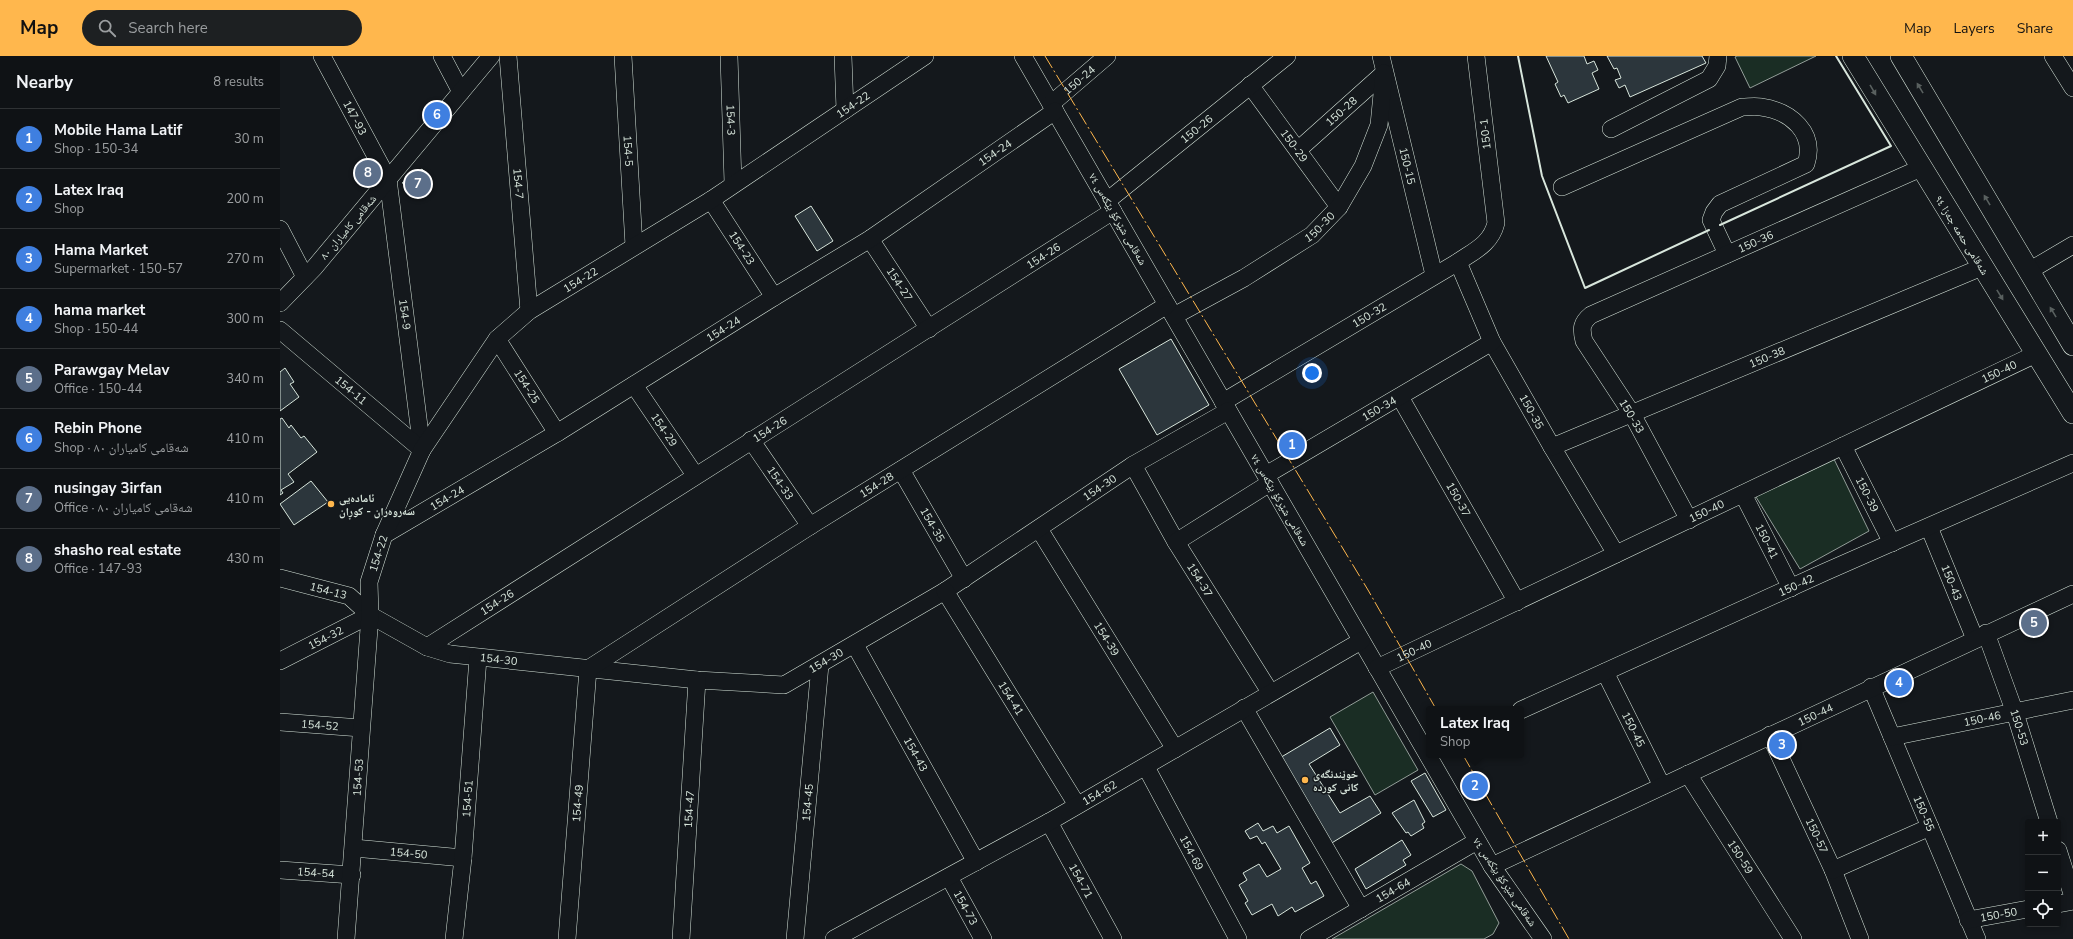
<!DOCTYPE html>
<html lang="en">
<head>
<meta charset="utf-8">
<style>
	body { margin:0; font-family:"Nunito Sans","Noto Naskh Arabic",sans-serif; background:#1d2022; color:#f1f3f6 }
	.controls { position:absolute; right:12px; bottom:12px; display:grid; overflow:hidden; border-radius:4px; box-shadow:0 2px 6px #0003 }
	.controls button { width:36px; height:36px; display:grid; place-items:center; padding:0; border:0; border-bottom:1px solid #2f3234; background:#0f1215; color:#f1f3f6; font:20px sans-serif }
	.you { position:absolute; left:1032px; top:317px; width:14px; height:14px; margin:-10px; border:3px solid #fff; border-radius:50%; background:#1a73e8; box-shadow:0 0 0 6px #1a73e833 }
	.badge { display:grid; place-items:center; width:26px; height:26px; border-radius:50%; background:#ffb74d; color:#fff; font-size:13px; font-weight:700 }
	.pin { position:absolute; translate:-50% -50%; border:2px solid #fff; box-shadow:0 1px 4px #0006 }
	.popup { position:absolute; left:1146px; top:650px; width:98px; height:52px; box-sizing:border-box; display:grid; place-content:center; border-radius:4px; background:#0f1215; filter:drop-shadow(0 1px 3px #0005); font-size:13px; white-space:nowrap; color:#9b9ea0 }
	.popup b { font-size:15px; color:#f1f3f6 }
	.popup::after { content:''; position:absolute; left:50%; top:100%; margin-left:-8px; border:8px solid transparent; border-top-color:#0f1215 }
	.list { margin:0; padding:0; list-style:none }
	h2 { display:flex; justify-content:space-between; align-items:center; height:52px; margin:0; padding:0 16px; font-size:17px }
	h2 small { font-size:13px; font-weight:400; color:#9b9ea0 }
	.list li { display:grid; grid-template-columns:26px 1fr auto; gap:12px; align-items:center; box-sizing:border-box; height:60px; padding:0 16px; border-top:1px solid #2f3234 }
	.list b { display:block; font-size:15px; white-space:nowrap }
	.list p { margin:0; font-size:13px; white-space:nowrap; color:#9b9ea0 }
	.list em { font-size:13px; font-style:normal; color:#9b9ea0 }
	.icon { flex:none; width:22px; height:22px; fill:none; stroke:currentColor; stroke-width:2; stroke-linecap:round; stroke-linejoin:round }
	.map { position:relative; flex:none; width:1793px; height:883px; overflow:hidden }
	header { display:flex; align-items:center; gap:24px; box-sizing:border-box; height:56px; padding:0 20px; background:#ffb74d; color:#111 }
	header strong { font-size:19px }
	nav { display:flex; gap:22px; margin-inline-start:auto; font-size:14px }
	.search { width:280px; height:36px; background:#1d2022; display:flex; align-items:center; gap:10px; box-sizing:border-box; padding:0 14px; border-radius:22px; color:#9b9ea0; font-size:15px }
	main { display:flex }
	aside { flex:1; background:#0f1215 }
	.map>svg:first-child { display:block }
	.green { fill:#1a2d24; stroke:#939e99 }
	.building { fill:#2c363c; stroke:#d8e6dc }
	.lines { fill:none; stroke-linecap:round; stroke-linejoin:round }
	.minor-casing { stroke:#d8e6dc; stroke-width:18 }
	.major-casing { stroke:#d8e6dc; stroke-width:22 }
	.minor { stroke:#14181c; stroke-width:17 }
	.major { stroke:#14181c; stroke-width:21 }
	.wall { stroke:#d8e6dc; stroke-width:2 }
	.power { stroke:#ffb74d; stroke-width:1; stroke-dasharray:14 3 2 3; stroke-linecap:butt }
	.oneway { fill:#59605f }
	.poi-dot { fill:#ffb74d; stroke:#14181c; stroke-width:1.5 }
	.labels { text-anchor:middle; stroke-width:3; stroke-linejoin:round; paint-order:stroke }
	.street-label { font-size:11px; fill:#d8e6dc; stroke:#14181c }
	.poi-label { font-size:11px; font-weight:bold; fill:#d8e6dc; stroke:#14181c; text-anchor:start }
</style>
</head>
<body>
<header>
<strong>Map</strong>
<div class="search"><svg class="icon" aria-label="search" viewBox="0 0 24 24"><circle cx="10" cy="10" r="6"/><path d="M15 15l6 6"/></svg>Search here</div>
<nav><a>Map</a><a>Layers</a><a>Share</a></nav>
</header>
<main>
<aside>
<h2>Nearby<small>8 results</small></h2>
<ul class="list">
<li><span class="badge" style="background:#3f7fe0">1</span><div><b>Mobile Hama Latif</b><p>Shop · 150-34</p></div><em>30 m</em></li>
<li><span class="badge" style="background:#3f7fe0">2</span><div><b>Latex Iraq</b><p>Shop</p></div><em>200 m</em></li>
<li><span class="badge" style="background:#3f7fe0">3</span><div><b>Hama Market</b><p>Supermarket · 150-57</p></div><em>270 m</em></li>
<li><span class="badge" style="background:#3f7fe0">4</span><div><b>hama market</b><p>Shop · 150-44</p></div><em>300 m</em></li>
<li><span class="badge" style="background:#5c6f8a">5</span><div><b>Parawgay Melav</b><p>Office · 150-44</p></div><em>340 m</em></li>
<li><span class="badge" style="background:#3f7fe0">6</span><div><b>Rebin Phone</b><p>Shop · شەقامی کامیاران ٨٠</p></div><em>410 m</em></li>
<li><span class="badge" style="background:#5c6f8a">7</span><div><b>nusingay 3irfan</b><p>Office · شەقامی کامیاران ٨٠</p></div><em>410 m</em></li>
<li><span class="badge" style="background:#5c6f8a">8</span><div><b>shasho real estate</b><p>Office · 147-93</p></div><em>430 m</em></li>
</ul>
</aside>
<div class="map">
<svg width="1793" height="883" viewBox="0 0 1793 883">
	<rect width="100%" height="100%" fill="#14181c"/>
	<path class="green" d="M 1457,0 L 1536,0 L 1470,32 L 1455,1 Z
		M 1552,399 L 1589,475 L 1520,513 L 1473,436 Z
		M 1093,636 L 1138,714 L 1095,739 L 1050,661 Z
		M 1181,808 L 1192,815 L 1219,867 L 1213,878 L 1204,883 L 1052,883 Z"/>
	<path class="building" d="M 1266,0 L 1304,0 L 1307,8 L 1314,5 L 1318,14 L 1312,17 L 1319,33 L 1288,47 L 1284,39 L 1281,41 L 1275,28 L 1278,26 Z
		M 1327,0 L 1422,0 L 1426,7 L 1350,41 L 1345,29 L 1339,32 L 1335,24 L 1341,22 L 1337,12 L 1334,13 Z
		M 88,111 L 95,115 L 86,125 L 80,121 Z
		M 142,113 L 151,125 L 134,142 L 135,129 L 122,127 Z
		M 531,150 L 553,185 L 537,195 L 515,160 Z
		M 891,283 L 929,349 L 877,379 L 839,313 Z
		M 5,312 L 14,326 L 10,328 L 19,341 L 0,355 L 0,316 Z
		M 2,362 L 9,372 L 11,369 L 21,382 L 24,380 L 37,396 L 8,418 L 14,426 L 1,434 L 3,437 L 0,439 L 0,363 Z
		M 31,425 L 48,446 L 14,469 L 0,448 Z
		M 1050,672 L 1060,689 L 1029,708 L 1060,757 L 1090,740 L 1101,757 L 1050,788 L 998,703 Z
		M 1145,717 L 1166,754 L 1153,761 L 1131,725 Z
		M 1134,744 L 1145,766 L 1142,768 L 1144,772 L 1131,780 L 1128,776 L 1126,777 L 1112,757 Z
		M 978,767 L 983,775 L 993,770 L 997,777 L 1009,770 L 1030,807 L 1022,812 L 1031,828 L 1036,825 L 1044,840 L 1015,856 L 1012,851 L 998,860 L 992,848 L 972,859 L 965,847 L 968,845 L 959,829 L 967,824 L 963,817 L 979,808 L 987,821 L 1001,813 L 985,786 L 982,788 L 977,780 L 970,783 L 965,775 Z
		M 1122,784 L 1131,799 L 1123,804 L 1126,809 L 1086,833 L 1075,813 Z"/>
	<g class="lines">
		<g class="minor-casing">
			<g id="minor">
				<path id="s1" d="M 42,0 L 108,123 L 142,394"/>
				<path d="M 162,0 L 181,36"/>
				<path id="s2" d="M 228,0 L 249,255"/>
				<path id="s3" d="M 343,0 L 354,190"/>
				<path id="s4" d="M 449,0 L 453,127"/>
				<path d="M 563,0 L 565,54"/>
				<path d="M 743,0 L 1212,810 L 1263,883"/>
				<path id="s5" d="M 1101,0 L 1154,219"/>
				<path d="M 1773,0 L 1793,32"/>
				<path id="s6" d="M 970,29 L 1059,151"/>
				<path id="s7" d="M 771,48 L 827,0"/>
				<path d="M 1331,73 L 1429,23 L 1437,10 L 1438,0"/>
				<path id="s8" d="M 1018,94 L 1104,17"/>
				<path d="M 1282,131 L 1462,51 C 1468,51 1475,50 1481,51 C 1511,55 1536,77 1526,108 L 1440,148 L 1434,156 L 1431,164 L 1447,198"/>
				<path id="s9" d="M 431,144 L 494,241"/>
				<path id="s10" d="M 827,145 L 1007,0"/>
				<path d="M 0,173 L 25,221"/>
				<path id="s11" d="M 590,183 L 649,273"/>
				<path id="s12" d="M 1178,206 L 1212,286 L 1272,391 L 1336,498"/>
				<path d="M 1749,215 L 1793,189"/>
				<path d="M 0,247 L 34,212 L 211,0"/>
				<path id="s13" d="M 894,260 L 964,222 L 1032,179 L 1059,151 L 1083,110 L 1099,69 L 1104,17"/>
				<path id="s14" d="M 0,274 L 142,394"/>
				<path id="s15" d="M 217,283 L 277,377"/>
				<path id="s16" d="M 354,329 L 415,419"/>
				<path id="s17" d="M 1120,341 L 1237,546"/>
				<path id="s18" d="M 943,346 L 1178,206 C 1194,195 1211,188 1216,167 L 1196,0"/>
				<path id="s19" d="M 471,384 L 530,470"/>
				<path id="s20" d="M 1563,390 L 1612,487"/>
				<path id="s21" d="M 1272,391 L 1702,211"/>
				<path id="s22" d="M 853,409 L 896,486 L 990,636"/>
				<path id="s23" d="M 621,414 L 684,523"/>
				<path id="s24" d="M 986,419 L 1212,286"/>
				<path id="s25" d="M 1463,438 L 1511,532"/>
				<path id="s26" d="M 1409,464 L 1352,358 L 1304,285 C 1301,273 1301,267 1311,259 L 1641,112"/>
				<path id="s27" d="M 1649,471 L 1695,583"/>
				<path id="s28" d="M 759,473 L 895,693"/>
				<path id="s29" d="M 104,479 L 277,377 L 494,241 L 590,183 L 775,55"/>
				<path d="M 896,486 L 990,427"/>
				<path id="s30" d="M 0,522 L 69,540 L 90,559 L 147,591 L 170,598 L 417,624 L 504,629 L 665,535 L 853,409 L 948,355"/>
				<path id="s31" d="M 665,535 L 797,749"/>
				<path id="s32" d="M 1706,577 L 1735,657 L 1769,766"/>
				<path id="s33" d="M 575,589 L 696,806"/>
				<path id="s34" d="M 147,591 C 375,444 605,302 833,155"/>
				<path id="s35" d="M 0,605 L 90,559"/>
				<path id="s36" d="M 1097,612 L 1756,298"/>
				<path id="s37" d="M 1325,616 L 1382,730"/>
				<path id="s38" d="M 1591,631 L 1697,883"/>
				<path d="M 964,652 L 1081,853"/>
				<path id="s39" d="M 1241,654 L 1545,516 L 1793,407"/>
				<path id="s40" d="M 0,666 L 81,672"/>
				<path id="s41" d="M 1490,679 L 1553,814 L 1580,883"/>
				<path id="s42" d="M 1612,681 L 1793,644"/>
				<path id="s43" d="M 866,711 L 958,883"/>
				<path id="s44" d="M 1408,718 L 1513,883"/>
				<path id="s45" d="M 769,766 L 833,883"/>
				<path id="s46" d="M 74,792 L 183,802"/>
				<path d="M 1778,794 L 1793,841"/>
				<path id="s47" d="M 1212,810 L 1793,538"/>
				<path id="s48" d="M 0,814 L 72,819"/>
				<path d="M 1553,814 L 1650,771"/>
				<path id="s49" d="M 669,821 L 703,883"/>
				<path d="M 1778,848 L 1793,845"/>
				<path id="s50" d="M 1688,864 L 1748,853"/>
				<path id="s51" d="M 66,883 L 90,559 L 89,526 L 104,479 L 142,394 L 217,283 L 249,255 L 431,144 L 645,0"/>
				<path id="s52" d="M 174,883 L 183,802 L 198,602"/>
				<path id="s53" d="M 287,883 L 308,613 L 530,470 L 887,249"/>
				<path id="s54" d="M 401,883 L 417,624"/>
				<path id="s55" d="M 515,883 L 540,609"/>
				<path id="s56" d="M 554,883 L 769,766 L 1081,585"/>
				<path id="s57" d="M 1029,883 L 1197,785"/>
			</g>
		</g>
		<g class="major-casing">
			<path id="major" d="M 1573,0 L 1793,357
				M 1621,0 L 1793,289"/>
		</g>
		<use href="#minor" class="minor"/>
		<use href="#major" class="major"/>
		<path class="wall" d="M 1238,0 L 1262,120 L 1305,232 L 1429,174
			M 1440,169 L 1611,90 L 1556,0"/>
		<path class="power" d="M 765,0 L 1088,534 L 1156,653
			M 1183,699 L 1289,883"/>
	</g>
	<defs><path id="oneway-solid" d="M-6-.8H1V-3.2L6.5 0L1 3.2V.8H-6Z"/></defs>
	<g class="oneway">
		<use href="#oneway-solid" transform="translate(1640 32) rotate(-121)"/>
		<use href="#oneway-solid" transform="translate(1593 34) rotate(60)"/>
		<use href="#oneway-solid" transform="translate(1707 144) rotate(-121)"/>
		<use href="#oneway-solid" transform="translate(1720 239) rotate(58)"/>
		<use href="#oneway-solid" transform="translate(1773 256) rotate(-121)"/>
	</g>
	<g class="poi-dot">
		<circle cx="51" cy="448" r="4"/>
		<circle cx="1025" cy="724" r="4"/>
	</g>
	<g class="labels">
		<g class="street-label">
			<text dy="4" stroke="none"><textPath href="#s7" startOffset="37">150-24</textPath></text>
			<text dy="4" stroke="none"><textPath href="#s51" startOffset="1061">154-22</textPath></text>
			<text dy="4" stroke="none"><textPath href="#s8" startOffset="58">150-28</textPath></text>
			<text dy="4" stroke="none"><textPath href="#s1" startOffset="70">147-93</textPath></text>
			<text dy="4" stroke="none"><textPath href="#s4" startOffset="64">154-3</textPath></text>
			<text dy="4" stroke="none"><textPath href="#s10" startOffset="115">150-26</textPath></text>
			<text transform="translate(1205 78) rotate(-97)" y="4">150-1</text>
			<text dy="4" stroke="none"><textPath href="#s6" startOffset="75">150-29</textPath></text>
			<text dy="4" stroke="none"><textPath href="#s3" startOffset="95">154-5</textPath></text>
			<text dy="4" stroke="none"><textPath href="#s29" startOffset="721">154-24</textPath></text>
			<text dy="4" stroke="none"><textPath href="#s5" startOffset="113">150-15</textPath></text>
			<text dy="4" stroke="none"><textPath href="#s2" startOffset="128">154-7</textPath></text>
			<text transform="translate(838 163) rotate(60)" y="4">شەقامی شێرکۆ بێکەس ٧٤</text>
			<text dy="4" stroke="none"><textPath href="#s13" startOffset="171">150-30</textPath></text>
			<text transform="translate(68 171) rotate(-50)" y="4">شەقامی کامیاران ٨٠</text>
			<text transform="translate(1682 179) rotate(58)" y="4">شەقامی حەمە جەزا ٩٤</text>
			<text dy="4" stroke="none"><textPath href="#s26" startOffset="417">150-36</textPath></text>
			<text dy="4" stroke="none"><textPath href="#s9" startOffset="57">154-23</textPath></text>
			<text dy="4" stroke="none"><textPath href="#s34" startOffset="730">154-26</textPath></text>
			<text dy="4" stroke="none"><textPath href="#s51" startOffset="737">154-22</textPath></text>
			<text dy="4" stroke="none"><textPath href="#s11" startOffset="54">154-27</textPath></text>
			<text dy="4" stroke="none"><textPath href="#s18" startOffset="170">150-32</textPath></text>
			<text dy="4" stroke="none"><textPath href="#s1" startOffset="276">154-9</textPath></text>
			<text dy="4" stroke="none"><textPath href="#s29" startOffset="397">154-24</textPath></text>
			<text dy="4" stroke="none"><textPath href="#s21" startOffset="233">150-38</textPath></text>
			<text dy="4" stroke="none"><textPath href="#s36" startOffset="689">150-40</textPath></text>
			<text dy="4" stroke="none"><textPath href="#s15" startOffset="56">154-25</textPath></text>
			<text dy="4" stroke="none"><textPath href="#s14" startOffset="93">154-11</textPath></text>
			<text dy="4" stroke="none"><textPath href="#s24" startOffset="131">150-34</textPath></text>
			<text dy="4" stroke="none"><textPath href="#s12" startOffset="167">150-35</textPath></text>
			<text transform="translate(1352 360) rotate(59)" y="4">150-33</text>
			<text dy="4" stroke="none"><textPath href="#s34" startOffset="406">154-26</textPath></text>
			<text dy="4" stroke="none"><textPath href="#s16" startOffset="54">154-29</textPath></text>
			<text dy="4" stroke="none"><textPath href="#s19" startOffset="52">154-33</textPath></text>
			<text dy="4" stroke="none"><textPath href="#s53" startOffset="613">154-28</textPath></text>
			<text dy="4" stroke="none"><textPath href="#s30" startOffset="897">154-30</textPath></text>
			<text dy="4" stroke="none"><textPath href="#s20" startOffset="54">150-39</textPath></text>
			<text dy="4" stroke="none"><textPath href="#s29" startOffset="73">154-24</textPath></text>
			<text dy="4" stroke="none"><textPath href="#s17" startOffset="118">150-37</textPath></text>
			<text transform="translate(1000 444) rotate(60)" y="4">شەقامی شێرکۆ بێکەس ٧٤</text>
			<text dy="4" stroke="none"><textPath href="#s36" startOffset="365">150-40</textPath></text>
			<text dy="4" stroke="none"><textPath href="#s23" startOffset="63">154-35</textPath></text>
			<text dy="4" stroke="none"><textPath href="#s25" startOffset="53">150-41</textPath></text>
			<text dy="4" stroke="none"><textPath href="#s51" startOffset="388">154-22</textPath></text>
			<text dy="4" stroke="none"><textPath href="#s22" startOffset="133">154-37</textPath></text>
			<text dy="4" stroke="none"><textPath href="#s27" startOffset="60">150-43</textPath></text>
			<text dy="4" stroke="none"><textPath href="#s39" startOffset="302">150-42</textPath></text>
			<text dy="4" stroke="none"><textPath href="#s30" startOffset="50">154-13</textPath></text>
			<text dy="4" stroke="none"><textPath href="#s34" startOffset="83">154-26</textPath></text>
			<text dy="4" stroke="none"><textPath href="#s35" startOffset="51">154-32</textPath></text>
			<text dy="4" stroke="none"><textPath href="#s28" startOffset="129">154-39</textPath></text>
			<text dy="4" stroke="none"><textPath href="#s36" startOffset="41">150-40</textPath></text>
			<text dy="4" stroke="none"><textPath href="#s30" startOffset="238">154-30</textPath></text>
			<text dy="4" stroke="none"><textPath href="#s30" startOffset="573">154-30</textPath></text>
			<text dy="4" stroke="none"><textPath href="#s31" startOffset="126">154-41</textPath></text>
			<text dy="4" stroke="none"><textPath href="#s47" startOffset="357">150-44</textPath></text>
			<text dy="4" stroke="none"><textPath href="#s42" startOffset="92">150-46</textPath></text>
			<text dy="4" stroke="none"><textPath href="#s40" startOffset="40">154-52</textPath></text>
			<text dy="4" stroke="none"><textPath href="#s32" startOffset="100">150-53</textPath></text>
			<text dy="4" stroke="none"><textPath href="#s37" startOffset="64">150-45</textPath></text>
			<text dy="4" stroke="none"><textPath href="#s33" startOffset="125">154-43</textPath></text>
			<text dy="4" stroke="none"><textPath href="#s51" startOffset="162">154-53</textPath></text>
			<text dy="4" stroke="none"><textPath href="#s56" startOffset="303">154-62</textPath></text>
			<text dy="4" stroke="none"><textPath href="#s52" startOffset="141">154-51</textPath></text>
			<text dy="4" stroke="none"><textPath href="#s55" startOffset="137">154-45</textPath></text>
			<text dy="4" stroke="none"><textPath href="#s53" startOffset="136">154-49</textPath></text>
			<text dy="4" stroke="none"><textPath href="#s54" startOffset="130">154-47</textPath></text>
			<text dy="4" stroke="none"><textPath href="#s38" startOffset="137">150-55</textPath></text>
			<text dy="4" stroke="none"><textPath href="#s41" startOffset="111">150-57</textPath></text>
			<text dy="4" stroke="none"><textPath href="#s46" startOffset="55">154-50</textPath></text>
			<text dy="4" stroke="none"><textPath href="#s43" startOffset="97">154-69</textPath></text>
			<text dy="4" stroke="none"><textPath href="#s44" startOffset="98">150-59</textPath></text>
			<text dy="4" stroke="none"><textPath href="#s48" startOffset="36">154-54</textPath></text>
			<text dy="4" stroke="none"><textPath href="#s45" startOffset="67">154-71</textPath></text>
			<text transform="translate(1225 826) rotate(56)" y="4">شەقامی شێرکۆ بێکەس ٧٤</text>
			<text dy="4" stroke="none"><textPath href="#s57" startOffset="97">154-64</textPath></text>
			<text dy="4" stroke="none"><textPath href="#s49" startOffset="35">154-73</textPath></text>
			<text dy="4" stroke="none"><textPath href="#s50" startOffset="31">150-50</textPath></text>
		</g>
		<g class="poi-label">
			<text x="59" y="446">ئامادەیی<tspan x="59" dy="13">سەروەران - کوڕان</tspan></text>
			<text x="1033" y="722">خوێندنگەی<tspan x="1033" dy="13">کانی کوردە</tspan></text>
		</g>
	</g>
</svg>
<div class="controls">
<button>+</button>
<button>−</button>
<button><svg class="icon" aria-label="locate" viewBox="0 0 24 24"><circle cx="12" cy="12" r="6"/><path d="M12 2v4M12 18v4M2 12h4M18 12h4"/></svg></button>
</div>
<div class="you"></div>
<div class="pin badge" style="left:1012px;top:389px;background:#3f7fe0">1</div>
<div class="pin badge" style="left:1195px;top:730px;background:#3f7fe0">2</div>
<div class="popup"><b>Latex Iraq</b>Shop</div>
<div class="pin badge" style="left:1502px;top:689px;background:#3f7fe0">3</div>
<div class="pin badge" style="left:1619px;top:627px;background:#3f7fe0">4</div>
<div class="pin badge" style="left:1754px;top:567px;background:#5c6f8a">5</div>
<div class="pin badge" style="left:157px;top:59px;background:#3f7fe0">6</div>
<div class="pin badge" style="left:138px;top:128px;background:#5c6f8a">7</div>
<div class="pin badge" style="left:88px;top:117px;background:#5c6f8a">8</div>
</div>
</main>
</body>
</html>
